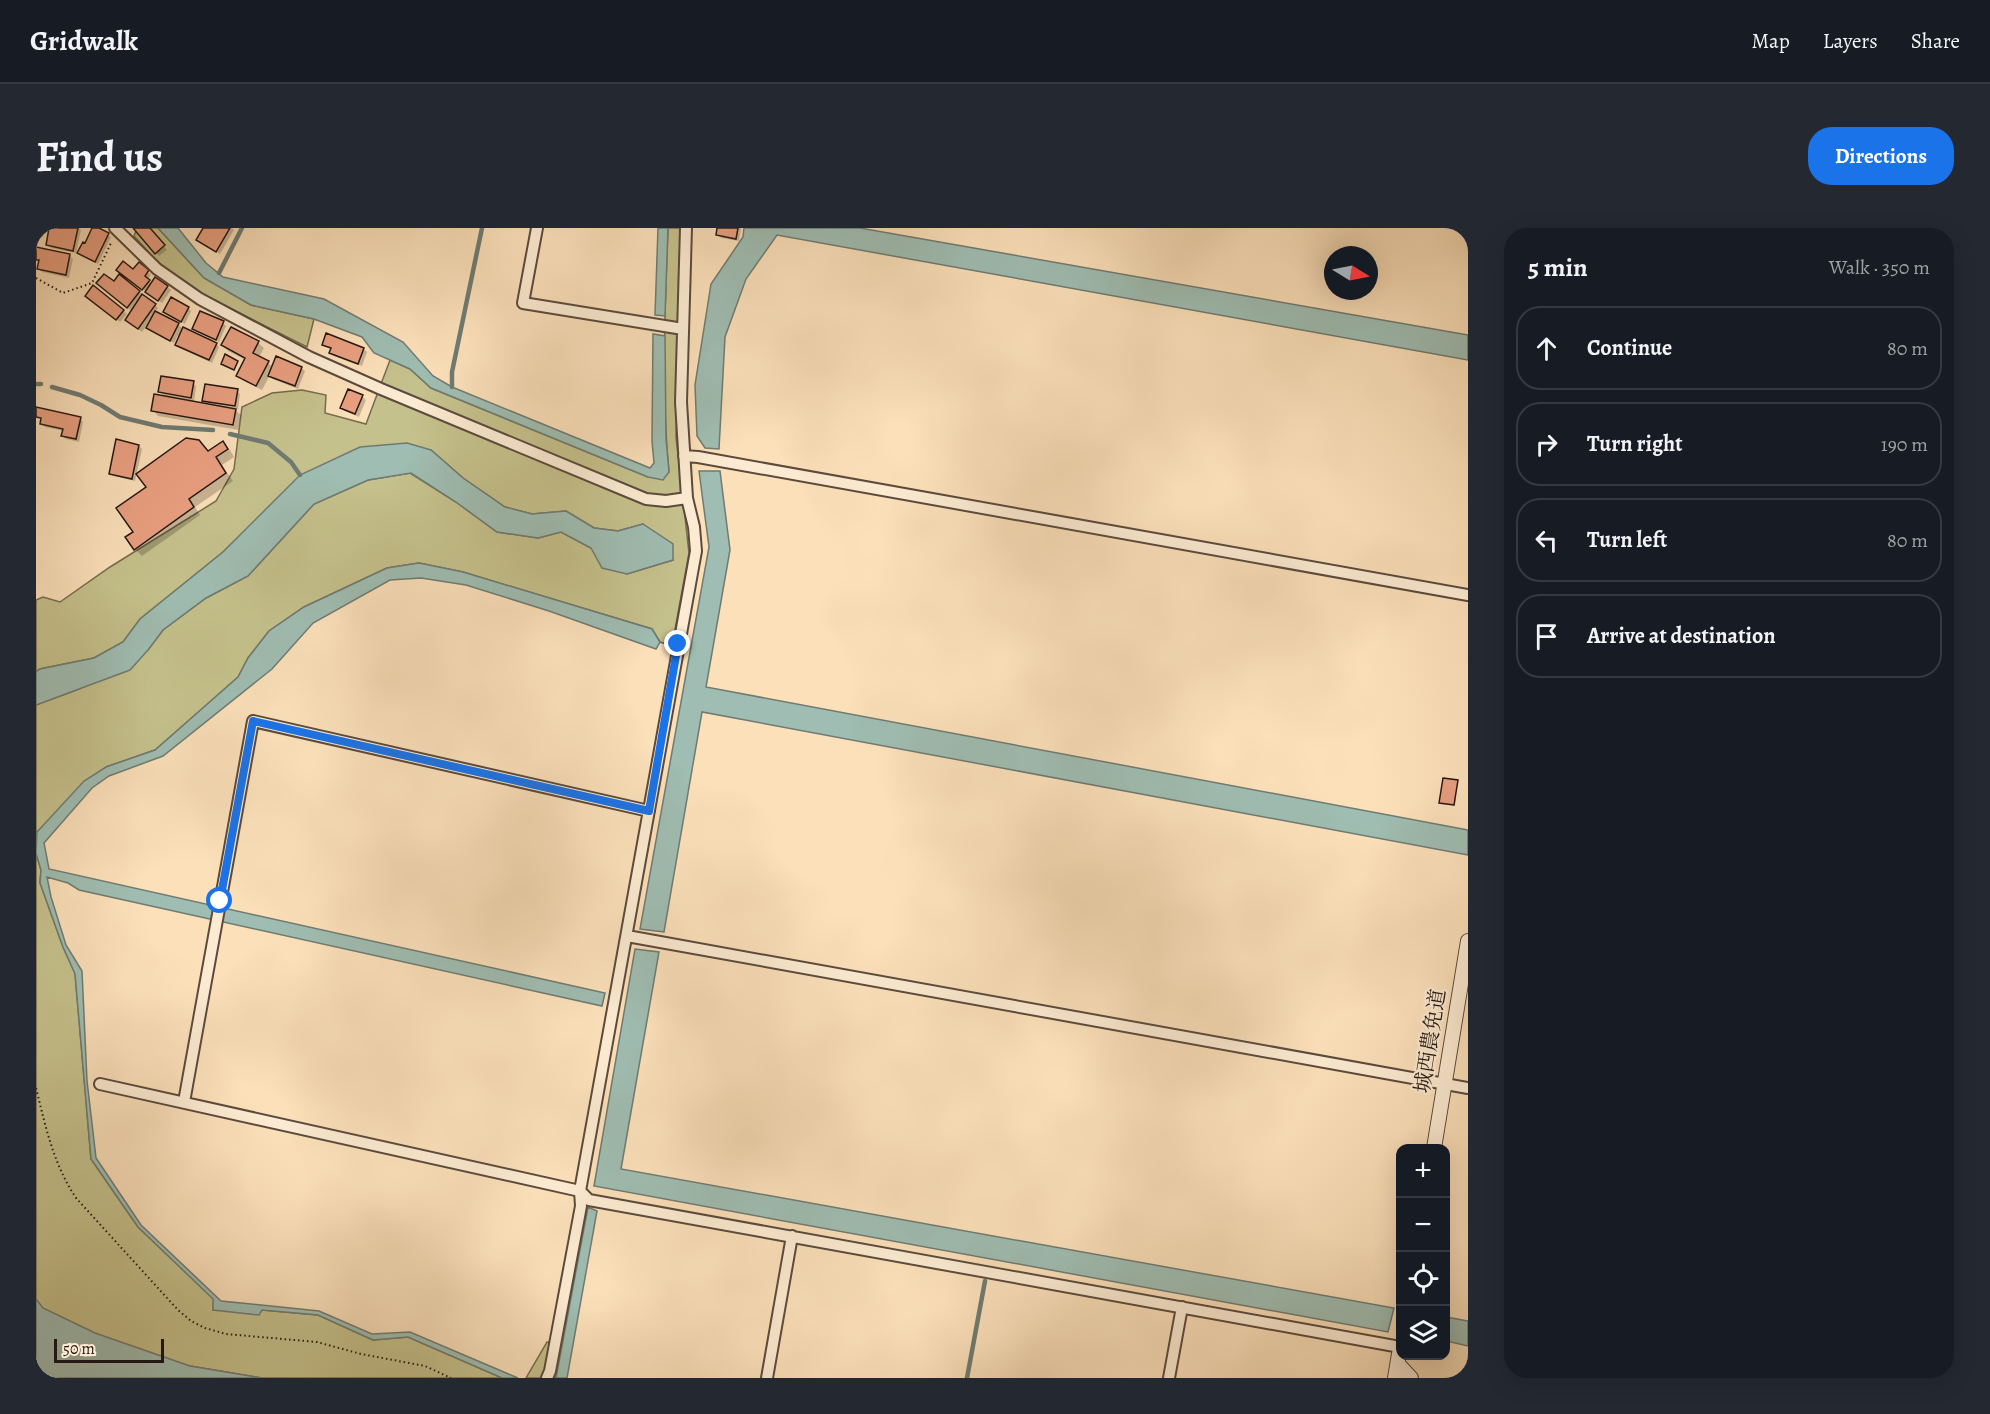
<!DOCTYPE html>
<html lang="en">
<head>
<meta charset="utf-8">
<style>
	body { margin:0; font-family:Alegreya,"Noto Serif JP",serif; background:#242831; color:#f1f3f6 }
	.controls { position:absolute; right:18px; bottom:18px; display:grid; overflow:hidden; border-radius:12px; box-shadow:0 6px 24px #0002 }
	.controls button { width:54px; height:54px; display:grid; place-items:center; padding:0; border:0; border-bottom:2px solid #363941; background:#171b24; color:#f1f3f6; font:30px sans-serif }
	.compass { position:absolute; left:1288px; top:18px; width:54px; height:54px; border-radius:50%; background:#171b24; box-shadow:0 6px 24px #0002; rotate:100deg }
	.scale { position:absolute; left:18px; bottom:15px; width:110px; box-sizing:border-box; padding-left:6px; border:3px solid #261813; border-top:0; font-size:16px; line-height:21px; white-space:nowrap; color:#261813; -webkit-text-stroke:4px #fcebd2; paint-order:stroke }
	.stop { position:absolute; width:18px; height:18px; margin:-14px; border:4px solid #1a73e8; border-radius:50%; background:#fff }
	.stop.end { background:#1a73e8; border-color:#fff; box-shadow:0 2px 6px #0008 }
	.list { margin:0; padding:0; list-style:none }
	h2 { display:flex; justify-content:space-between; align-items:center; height:78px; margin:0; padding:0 24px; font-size:26px }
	h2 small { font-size:20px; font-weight:400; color:#9ea1a6 }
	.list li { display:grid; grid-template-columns:39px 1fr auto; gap:18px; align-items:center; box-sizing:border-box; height:84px; margin:0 12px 12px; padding:0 12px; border:2px solid #363941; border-radius:24px }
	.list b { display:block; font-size:22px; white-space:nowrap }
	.list em { font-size:20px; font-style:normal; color:#9ea1a6 }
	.icon { flex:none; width:33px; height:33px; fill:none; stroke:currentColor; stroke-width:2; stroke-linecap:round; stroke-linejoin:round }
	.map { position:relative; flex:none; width:1432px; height:1150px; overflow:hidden; border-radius:24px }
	header { display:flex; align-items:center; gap:36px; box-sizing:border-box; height:84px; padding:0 30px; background:#171b24; border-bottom:2px solid #363941 }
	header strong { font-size:28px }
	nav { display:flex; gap:33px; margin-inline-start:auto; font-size:21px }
	.intro { display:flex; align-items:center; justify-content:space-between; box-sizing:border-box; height:144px; padding:0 36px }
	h1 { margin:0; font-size:42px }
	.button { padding:15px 27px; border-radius:24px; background:#1a73e8; color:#fff; font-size:21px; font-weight:700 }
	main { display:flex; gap:36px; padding:0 36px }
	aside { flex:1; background:#171b24; border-radius:24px; box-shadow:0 6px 24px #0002 }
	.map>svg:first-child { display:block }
	.green { fill:#c5c18c; stroke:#766c50; stroke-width:1.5 }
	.water { fill:#9fbdb2; stroke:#6f7b72; stroke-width:1.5 }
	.shadow { fill:#0003 }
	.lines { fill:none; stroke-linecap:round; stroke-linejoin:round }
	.stream { stroke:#6f7b72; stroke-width:4.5 }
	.building { fill:#e9a081; stroke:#261813; stroke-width:1.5 }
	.minor-casing { stroke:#5b4a3d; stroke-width:14 }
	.tertiary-casing { stroke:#5b4a3d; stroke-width:16 }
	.path { stroke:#261813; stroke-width:2; stroke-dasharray:1.5 3; stroke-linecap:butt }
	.minor { stroke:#fcebd2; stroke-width:10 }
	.tertiary { stroke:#fcebd2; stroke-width:14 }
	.route { stroke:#1a73e8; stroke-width:8 }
	.labels { text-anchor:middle; stroke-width:4.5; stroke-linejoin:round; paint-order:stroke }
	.street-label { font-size:21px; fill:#261813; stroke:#fcebd2 }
</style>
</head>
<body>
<header>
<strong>Gridwalk</strong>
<nav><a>Map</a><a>Layers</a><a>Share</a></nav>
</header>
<div class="intro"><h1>Find us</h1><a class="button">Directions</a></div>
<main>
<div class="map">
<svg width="1432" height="1150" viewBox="0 0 1432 1150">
	<rect width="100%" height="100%" fill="#fbe0ba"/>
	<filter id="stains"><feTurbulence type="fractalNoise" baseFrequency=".00333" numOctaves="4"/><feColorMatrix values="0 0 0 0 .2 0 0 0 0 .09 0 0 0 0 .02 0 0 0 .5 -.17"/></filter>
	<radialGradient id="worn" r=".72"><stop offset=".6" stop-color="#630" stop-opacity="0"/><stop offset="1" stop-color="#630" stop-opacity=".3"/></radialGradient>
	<path class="green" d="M 101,0 L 122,0 L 168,50 L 215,77 L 278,91 L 271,119 L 168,67 L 125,38 L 98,8 Z
		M 632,0 L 645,0 L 640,209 L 653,325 L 636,418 L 624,414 L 616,401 L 427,344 L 383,335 L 351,340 L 268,379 L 233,403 L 212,430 L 202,449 L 151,494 L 119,522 L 70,539 L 1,604 L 0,609 L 0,477 L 43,461 L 112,422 L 127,402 L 170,370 L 212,348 L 278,276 L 332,252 L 374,245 L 420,274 L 461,304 L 502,310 L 525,304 L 555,320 L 591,346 L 637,332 L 607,296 L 582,303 L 558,300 L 530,283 L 496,286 L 469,279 L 427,250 L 395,222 L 218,294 L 187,324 L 104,391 L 87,414 L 58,430 L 4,441 L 0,444 L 0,372 L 7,369 L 24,374 L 74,339 L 180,273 L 198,241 L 206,179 L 236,165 L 266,162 L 290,167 L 289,185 L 330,196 L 354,132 L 374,141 L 395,160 L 612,249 L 633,244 C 625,163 629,81 632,0 Z
		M 0,625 L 5,642 L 4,655 L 27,719 L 39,745 L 55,931 L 102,999 L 178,1071 L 177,1082 L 226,1082 L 282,1087 L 337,1112 L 372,1109 L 466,1150 L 226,1150 L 154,1138 L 0,1105 Z
		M 511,1114 L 527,1115 L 520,1150 L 490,1150 Z"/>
	<path class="water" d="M 122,0 L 142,0 L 170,35 L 187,49 L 288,71 L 367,114 L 397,148 L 416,159 L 614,240 L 618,235 L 616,213 L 617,106 L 629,108 L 630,211 L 633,244 L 627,252 L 612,249 L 395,160 L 374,141 L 338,125 L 326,109 L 278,91 L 215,77 L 168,50 Z
		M 622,0 L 632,0 L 629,88 L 619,87 Z
		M 708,0 L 824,0 L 1432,107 L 1432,132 L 741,7 L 710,51 L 689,109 L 683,221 L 669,220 L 661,208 L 659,157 L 675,56 L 707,9 Z
		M 371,215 L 395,222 L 427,250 L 469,279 L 496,286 L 530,283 L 558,300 L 582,303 L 607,296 L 637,316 L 637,332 L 591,346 L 566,340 L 555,320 L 525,304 L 502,310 L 461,304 L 420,274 L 375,245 L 332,252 L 278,276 L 212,348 L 170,370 L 127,402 L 112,422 L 94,442 L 0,477 L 0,444 L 4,441 L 58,430 L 87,414 L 104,391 L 187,324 L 264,247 L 324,219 Z
		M 663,243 L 684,243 L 694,322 L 670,459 L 1432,602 L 1432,627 L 666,484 L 628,704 L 604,701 L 673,319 Z
		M 383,335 L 427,344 L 616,401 L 624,414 L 620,421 L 513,383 L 430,357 L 385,350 L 354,352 L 277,395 L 236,441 L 127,528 L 73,548 L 56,560 L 8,615 L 13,641 L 569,765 L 566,778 L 43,662 L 32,655 L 11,649 L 15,669 L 30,717 L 46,743 L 51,853 L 60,930 L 105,997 L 185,1073 L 283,1083 L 336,1106 L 374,1104 L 482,1150 L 466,1150 L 372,1109 L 337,1112 L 282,1087 L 226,1082 L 223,1087 L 177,1082 L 177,1071 L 102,999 L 55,931 L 39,746 L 27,719 L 4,655 L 5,642 L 0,625 L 1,604 L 48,553 L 70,539 L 119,522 L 151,494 L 202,449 L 212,430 L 233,403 L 268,379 L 351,340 Z
		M 599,721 L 623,724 L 585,941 L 1358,1080 L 1352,1104 L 558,958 Z
		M 552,979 L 561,983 L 531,1150 L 520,1150 Z
		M 0,1071 L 7,1080 L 59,1105 L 154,1138 L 226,1150 L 0,1150 Z
		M 1410,1089 L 1432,1093 L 1432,1118 L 1410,1113 Z"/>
	<path class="shadow" d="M 0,0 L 10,0 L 7,9 L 0,7 Z
		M 15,0 L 43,0 L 45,2 L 40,25 L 15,20 L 12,16 Z
		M 58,0 L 75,9 L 62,36 L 43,25 L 50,17 Z
		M 99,0 L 113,0 L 131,22 L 123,28 Z
		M 169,0 L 196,0 L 198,2 L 184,26 L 162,12 Z
		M 682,0 L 705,0 L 703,13 L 685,10 L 681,6 Z
		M 0,21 L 34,28 L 37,31 L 33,50 L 6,44 L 2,40 L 4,34 L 0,32 Z
		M 103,36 L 115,47 L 111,52 L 116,56 L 120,51 L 135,62 L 126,75 L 85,45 L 97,43 Z
		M 83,48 L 119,77 L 122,80 L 119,84 L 143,97 L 146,100 L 180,116 L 183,119 L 176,135 L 144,120 L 140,117 L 144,109 L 142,107 L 138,115 L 115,103 L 110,98 L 106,104 L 94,95 L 97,84 L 66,59 L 78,55 Z
		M 54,71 L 87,83 L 91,86 L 84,94 Z
		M 152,80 L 155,83 L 149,96 L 129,84 Z
		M 187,95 L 190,98 L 183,114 L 161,104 L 158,101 Z
		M 196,101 L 222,115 L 228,120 L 223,129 L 237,139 L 265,140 L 269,143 L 262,161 L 237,151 L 234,147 L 226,162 L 208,153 L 202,147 L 210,132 L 192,123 L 187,117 Z
		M 288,116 L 328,121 L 331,124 L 326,138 L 298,128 L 295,124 L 296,122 Z
		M 157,155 L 160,158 L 158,175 L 173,177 L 168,172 L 201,163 L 204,166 L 202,181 L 197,180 L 205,187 L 202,202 L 122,188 L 117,182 L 130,170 L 124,164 Z
		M 326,168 L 330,172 L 323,189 L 309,183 L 306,180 Z
		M 0,189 L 44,190 L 47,194 L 43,214 L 30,211 L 27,208 L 28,203 L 9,199 L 5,195 L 6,192 Z
		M 163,213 L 173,224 L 186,215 L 194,222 L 198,229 L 186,237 L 197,253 L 159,279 L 164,287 L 106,328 L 99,321 L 99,304 L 112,259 Z
		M 103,218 L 106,221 L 99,253 L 78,248 L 74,245 Z
		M 1421,554 L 1419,578 L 1406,576 L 1404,574 Z"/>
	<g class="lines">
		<path class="stream" d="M 183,45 L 206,0
			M 0,156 L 5,156
			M 16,159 L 44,167 L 65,177 L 84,189 L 126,199 L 177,202
			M 416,159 L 416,144 L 446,0
			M 194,206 L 232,215 L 255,234 L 264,247
			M 931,1150 L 949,1053"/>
	</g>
	<path class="building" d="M 13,0 L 42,0 L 37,23 L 10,17 Z
		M 56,0 L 63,0 L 73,5 L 59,34 L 41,25 L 47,14 L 49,15 Z
		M 97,0 L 114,0 L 129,17 L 119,26 Z
		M 167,0 L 194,0 L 180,24 L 160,12 Z
		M 681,0 L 702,0 L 700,11 L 680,7 Z
		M 0,19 L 34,26 L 30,47 L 1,41 L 3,32 L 0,32 Z
		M 87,33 L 97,41 L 103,34 L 113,42 L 109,48 L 114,52 L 106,62 L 80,42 Z
		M 68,46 L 78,53 L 83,46 L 104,63 L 91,80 L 60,55 Z
		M 119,49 L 132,58 L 122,73 L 109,64 Z
		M 57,57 L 88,82 L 80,92 L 49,68 Z
		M 106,66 L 120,76 L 102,101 L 89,92 Z
		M 135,69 L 153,79 L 145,94 L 127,84 Z
		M 119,83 L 143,95 L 134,113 L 110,100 Z
		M 164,83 L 188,93 L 180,112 L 156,101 Z
		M 147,99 L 181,115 L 173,132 L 139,117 Z
		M 195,99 L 223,113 L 217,125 L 233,133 L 220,158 L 200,148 L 209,130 L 185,117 Z
		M 290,105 L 328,120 L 322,136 L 293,125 L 295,120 L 286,117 Z
		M 189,126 L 202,133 L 198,142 L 185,136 Z
		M 240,128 L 266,139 L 259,158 L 232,148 Z
		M 125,148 L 158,153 L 155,170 L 122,164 Z
		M 169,156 L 202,161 L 199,178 L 166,173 Z
		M 312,161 L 327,167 L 319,186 L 304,180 Z
		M 118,166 L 200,181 L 197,197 L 115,183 Z
		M 0,179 L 45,189 L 40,211 L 25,208 L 27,201 L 4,196 L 5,190 L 0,189 Z
		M 150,210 L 163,212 L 172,223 L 187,213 L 192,221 L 180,229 L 190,245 L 153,271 L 158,279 L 98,322 L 89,309 L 97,304 L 80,280 L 110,259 L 100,246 Z
		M 80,211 L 103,217 L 96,251 L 73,246 Z
		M 1407,550 L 1422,552 L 1418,577 L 1403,575 Z"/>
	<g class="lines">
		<g class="minor-casing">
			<path id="minor" d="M 79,0 L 121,41 L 164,71 L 273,129 L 345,161 L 610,271 L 630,273 L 651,270
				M 501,0 L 487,75 L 647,101
				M 648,228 L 662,229 L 1432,367
				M 591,708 L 1432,860
				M 64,856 L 544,963 L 553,972 L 1364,1119
				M 148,874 L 217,493 L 613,583
				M 511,1150 L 514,1143 L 545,978 L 544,963 L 660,323 L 658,299 L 651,270 L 645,174 L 650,0
				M 731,1150 L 756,1008
				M 1133,1150 L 1146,1079"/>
		</g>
		<g class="tertiary-casing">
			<path id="tertiary" d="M 1398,920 L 1432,713
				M 1362,1136 L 1375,1150
				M 1359,1150 L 1364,1120"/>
		</g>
		<path class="path" d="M 0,50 L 27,65 L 56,55 L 75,15
			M 0,860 C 10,900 17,935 40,970 L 142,1082 L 155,1093 L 169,1100 L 190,1106 L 281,1114 L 325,1126 L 389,1138 L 415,1150"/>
		<use href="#minor" class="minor"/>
		<use href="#tertiary" class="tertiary"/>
	</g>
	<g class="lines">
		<path class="route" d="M 184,673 L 217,493 L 613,583 L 642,416"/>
	</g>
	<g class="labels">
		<g class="street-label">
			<text transform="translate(1394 813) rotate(-81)" y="7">城西農免道</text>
		</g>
	</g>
	<rect width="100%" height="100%" filter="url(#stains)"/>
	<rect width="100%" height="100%" fill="url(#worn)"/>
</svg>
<div class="controls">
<button>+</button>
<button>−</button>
<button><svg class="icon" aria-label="locate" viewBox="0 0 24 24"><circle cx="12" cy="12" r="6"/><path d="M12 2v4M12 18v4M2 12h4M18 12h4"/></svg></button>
<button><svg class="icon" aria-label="layers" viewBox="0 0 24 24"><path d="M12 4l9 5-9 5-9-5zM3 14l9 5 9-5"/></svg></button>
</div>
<svg class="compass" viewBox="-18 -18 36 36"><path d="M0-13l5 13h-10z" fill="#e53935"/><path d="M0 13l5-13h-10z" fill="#9ea1a6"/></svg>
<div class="scale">50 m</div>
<div class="stop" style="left:184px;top:673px"></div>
<div class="stop end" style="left:642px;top:416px"></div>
</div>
<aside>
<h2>5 min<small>Walk · 350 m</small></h2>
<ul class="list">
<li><svg class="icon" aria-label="ahead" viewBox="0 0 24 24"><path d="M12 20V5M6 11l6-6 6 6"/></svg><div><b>Continue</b></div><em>80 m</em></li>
<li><svg class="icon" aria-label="right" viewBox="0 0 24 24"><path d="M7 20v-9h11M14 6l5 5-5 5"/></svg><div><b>Turn right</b></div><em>190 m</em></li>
<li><svg class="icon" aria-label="left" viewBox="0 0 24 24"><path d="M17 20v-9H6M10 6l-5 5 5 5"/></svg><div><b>Turn left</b></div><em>80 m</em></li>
<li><svg class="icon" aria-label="arrive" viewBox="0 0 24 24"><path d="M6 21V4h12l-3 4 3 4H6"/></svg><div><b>Arrive at destination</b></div></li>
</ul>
</aside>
</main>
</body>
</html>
